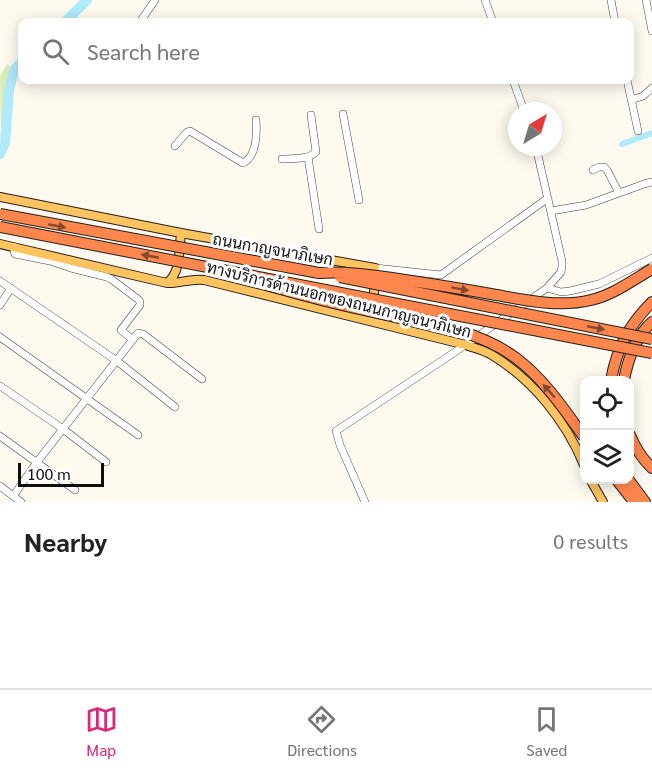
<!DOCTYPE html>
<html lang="en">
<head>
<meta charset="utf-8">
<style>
	body { margin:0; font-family:Georgia,Sarabun,serif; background:#f2f2f2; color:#222 }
	.controls { position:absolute; right:18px; bottom:18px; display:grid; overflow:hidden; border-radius:12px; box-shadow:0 3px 15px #0003 }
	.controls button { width:54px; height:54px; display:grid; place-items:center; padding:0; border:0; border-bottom:2px solid #e0e0e0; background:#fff; color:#222; font:30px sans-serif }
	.compass { position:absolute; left:508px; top:102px; width:54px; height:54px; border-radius:50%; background:#fff; box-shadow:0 3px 15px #0003; rotate:38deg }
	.scale { position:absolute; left:18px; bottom:15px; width:86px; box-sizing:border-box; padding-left:6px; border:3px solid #0e0e0e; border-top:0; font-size:16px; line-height:21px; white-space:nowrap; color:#0e0e0e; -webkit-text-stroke:4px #fff; paint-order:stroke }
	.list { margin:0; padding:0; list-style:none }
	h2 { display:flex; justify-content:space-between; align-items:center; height:78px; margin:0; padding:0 24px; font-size:26px }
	h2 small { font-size:20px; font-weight:400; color:#767676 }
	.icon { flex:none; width:33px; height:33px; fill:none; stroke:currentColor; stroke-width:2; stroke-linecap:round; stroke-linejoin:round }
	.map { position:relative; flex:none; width:652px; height:502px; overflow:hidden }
	.search { position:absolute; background:#fff; box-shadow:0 3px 15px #0003; left:18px; right:18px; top:18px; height:66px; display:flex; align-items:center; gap:15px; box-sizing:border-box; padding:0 21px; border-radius:12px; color:#767676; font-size:22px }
	.sheet { height:186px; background:#fff }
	nav { display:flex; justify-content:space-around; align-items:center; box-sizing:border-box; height:84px; border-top:2px solid #e0e0e0; background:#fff; font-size:16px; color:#767676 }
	nav a { display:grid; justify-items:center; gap:3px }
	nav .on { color:#db2777 }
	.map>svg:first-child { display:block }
	.green { fill:#daeeb4 }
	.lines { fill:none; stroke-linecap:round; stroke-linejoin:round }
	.canal { stroke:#aee9fc; stroke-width:6 }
	.river { stroke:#aee9fc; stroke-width:10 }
	.minor-casing { stroke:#414141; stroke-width:8 }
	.major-casing { stroke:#1f1f1f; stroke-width:10 }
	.highway-casing { stroke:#1f1f1f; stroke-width:12 }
	.minor { stroke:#fff; stroke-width:7 }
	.major { stroke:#ffc35f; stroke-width:8 }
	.highway { stroke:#ff874d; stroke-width:10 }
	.highway-bridge-casing { stroke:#1f1f1f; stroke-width:12; stroke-linecap:butt }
	.highway-bridge { stroke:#ff874d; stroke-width:10 }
	.oneway { fill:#864a2e }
	.labels { text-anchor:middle; stroke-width:6; stroke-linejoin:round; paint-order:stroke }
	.street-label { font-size:16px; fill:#0e0e0e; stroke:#fff }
</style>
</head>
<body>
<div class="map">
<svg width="652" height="502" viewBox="0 0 652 502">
	<rect width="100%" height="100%" fill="#fffaef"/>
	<path class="green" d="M 7,64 L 13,69 L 1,141 L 0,76 Z"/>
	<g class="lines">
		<path class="canal" d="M 622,144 L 652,133"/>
		<path class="river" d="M 65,22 L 87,0
			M 0,154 L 5,143 L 9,90 L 14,70 L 22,62"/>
		<g class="minor-casing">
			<path id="minor" d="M 485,0 L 493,22
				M 611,0 L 615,22
				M 646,0 L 652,31
				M 140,22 L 155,0
				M 513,80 L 524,111
				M 627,80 L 638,131
				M 631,100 L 643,96 L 652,88
				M 343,114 L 359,200
				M 175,146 L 187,132 L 190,131 L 243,163 C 257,156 257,134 256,120
				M 308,157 L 319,229
				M 282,159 C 294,158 308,160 316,152 L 311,115
				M 593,170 L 599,167 L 604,167 L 607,170 L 619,193
				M 551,211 L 586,205 L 644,184 L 652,182
				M 15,247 L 14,252 L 15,254 L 50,261 L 71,268 L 107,277 L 111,279 L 139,300 L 140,302 L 140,305 L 121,330 L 133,340
				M 375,268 L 441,275 L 548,198
				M 0,281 L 117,361 L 175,407
				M 547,288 L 561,292 L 570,291 L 599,284 L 652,258
				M 0,305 L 11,288
				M 0,337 L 138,435
				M 0,386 L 63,429 L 106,462
				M 0,436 L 75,490
				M 0,486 L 21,502
				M 14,495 L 37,462 L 138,333 L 143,334 L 202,379
				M 365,502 L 340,445 L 336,431 L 455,352 L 547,288 L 561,272 L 562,267 L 562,261 L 536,147"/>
		</g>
		<g class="major-casing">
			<path id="major" d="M 0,197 L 181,233 L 375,268 L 373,317
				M 0,244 L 167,283 C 179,284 191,278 204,280 L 466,345 C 474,348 484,350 492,355 C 533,380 566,421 584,465
				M 167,283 C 181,273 179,249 181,233
				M 590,479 L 603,502"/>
		</g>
		<g class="highway-casing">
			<path id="highway" d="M 276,265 L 319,273
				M 611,380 C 617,348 628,326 652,302
				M 624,380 C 628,359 635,337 652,322
				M 630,435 C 635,447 642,459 652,468
				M 616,479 L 634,502
				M 628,479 L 645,502"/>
		</g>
		<use href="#minor" class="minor"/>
		<use href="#major" class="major"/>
		<use href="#highway" class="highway"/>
		<g class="highway-bridge-casing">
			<path id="highway-bridge" d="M 0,214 L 276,265
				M 0,227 L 652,353
				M 319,273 C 344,271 367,274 392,278 C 425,283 458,288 491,294 C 525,300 557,308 591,300 C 613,295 633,280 652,269
				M 340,277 L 652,339
				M 267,285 C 301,295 335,304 369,311 C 418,322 474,327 516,358 C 544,379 564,409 584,437"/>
		</g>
		<use href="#highway-bridge" class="highway-bridge"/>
	</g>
	<defs><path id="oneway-solid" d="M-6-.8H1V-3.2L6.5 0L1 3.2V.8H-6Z" transform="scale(1.5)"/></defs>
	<g class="oneway">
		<use href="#oneway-solid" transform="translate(57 226) rotate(11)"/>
		<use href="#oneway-solid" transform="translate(150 256) rotate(-169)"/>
		<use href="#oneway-solid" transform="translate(460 289) rotate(10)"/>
		<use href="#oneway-solid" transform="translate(596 328) rotate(11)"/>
		<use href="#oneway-solid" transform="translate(549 391) rotate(-131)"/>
	</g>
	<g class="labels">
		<g class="street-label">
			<text transform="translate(273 249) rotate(10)" y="6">ถนนกาญจนาภิเษก</text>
			<text transform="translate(339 299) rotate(14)" y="6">ทางบริการด้านนอกของถนนกาญจนาภิเษก</text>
		</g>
	</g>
</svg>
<div class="controls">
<button><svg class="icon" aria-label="locate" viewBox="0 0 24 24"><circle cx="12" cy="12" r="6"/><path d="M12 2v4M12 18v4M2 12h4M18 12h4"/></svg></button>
<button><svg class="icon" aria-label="layers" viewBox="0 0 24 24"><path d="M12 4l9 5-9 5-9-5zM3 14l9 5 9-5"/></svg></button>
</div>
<svg class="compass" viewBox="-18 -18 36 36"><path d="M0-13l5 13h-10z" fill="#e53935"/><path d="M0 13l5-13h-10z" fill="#767676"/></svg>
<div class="scale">100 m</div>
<div class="search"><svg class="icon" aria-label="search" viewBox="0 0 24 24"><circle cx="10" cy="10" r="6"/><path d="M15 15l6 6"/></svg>Search here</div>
</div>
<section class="sheet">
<h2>Nearby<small>0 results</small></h2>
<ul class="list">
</ul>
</section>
<nav>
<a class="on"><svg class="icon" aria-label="map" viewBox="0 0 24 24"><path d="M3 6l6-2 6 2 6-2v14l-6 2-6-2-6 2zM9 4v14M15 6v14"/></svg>Map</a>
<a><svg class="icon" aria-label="directions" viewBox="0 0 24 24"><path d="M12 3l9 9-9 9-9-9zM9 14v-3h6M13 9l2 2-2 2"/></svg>Directions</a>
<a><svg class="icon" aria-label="saved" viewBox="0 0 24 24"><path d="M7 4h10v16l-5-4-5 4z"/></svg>Saved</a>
</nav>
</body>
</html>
